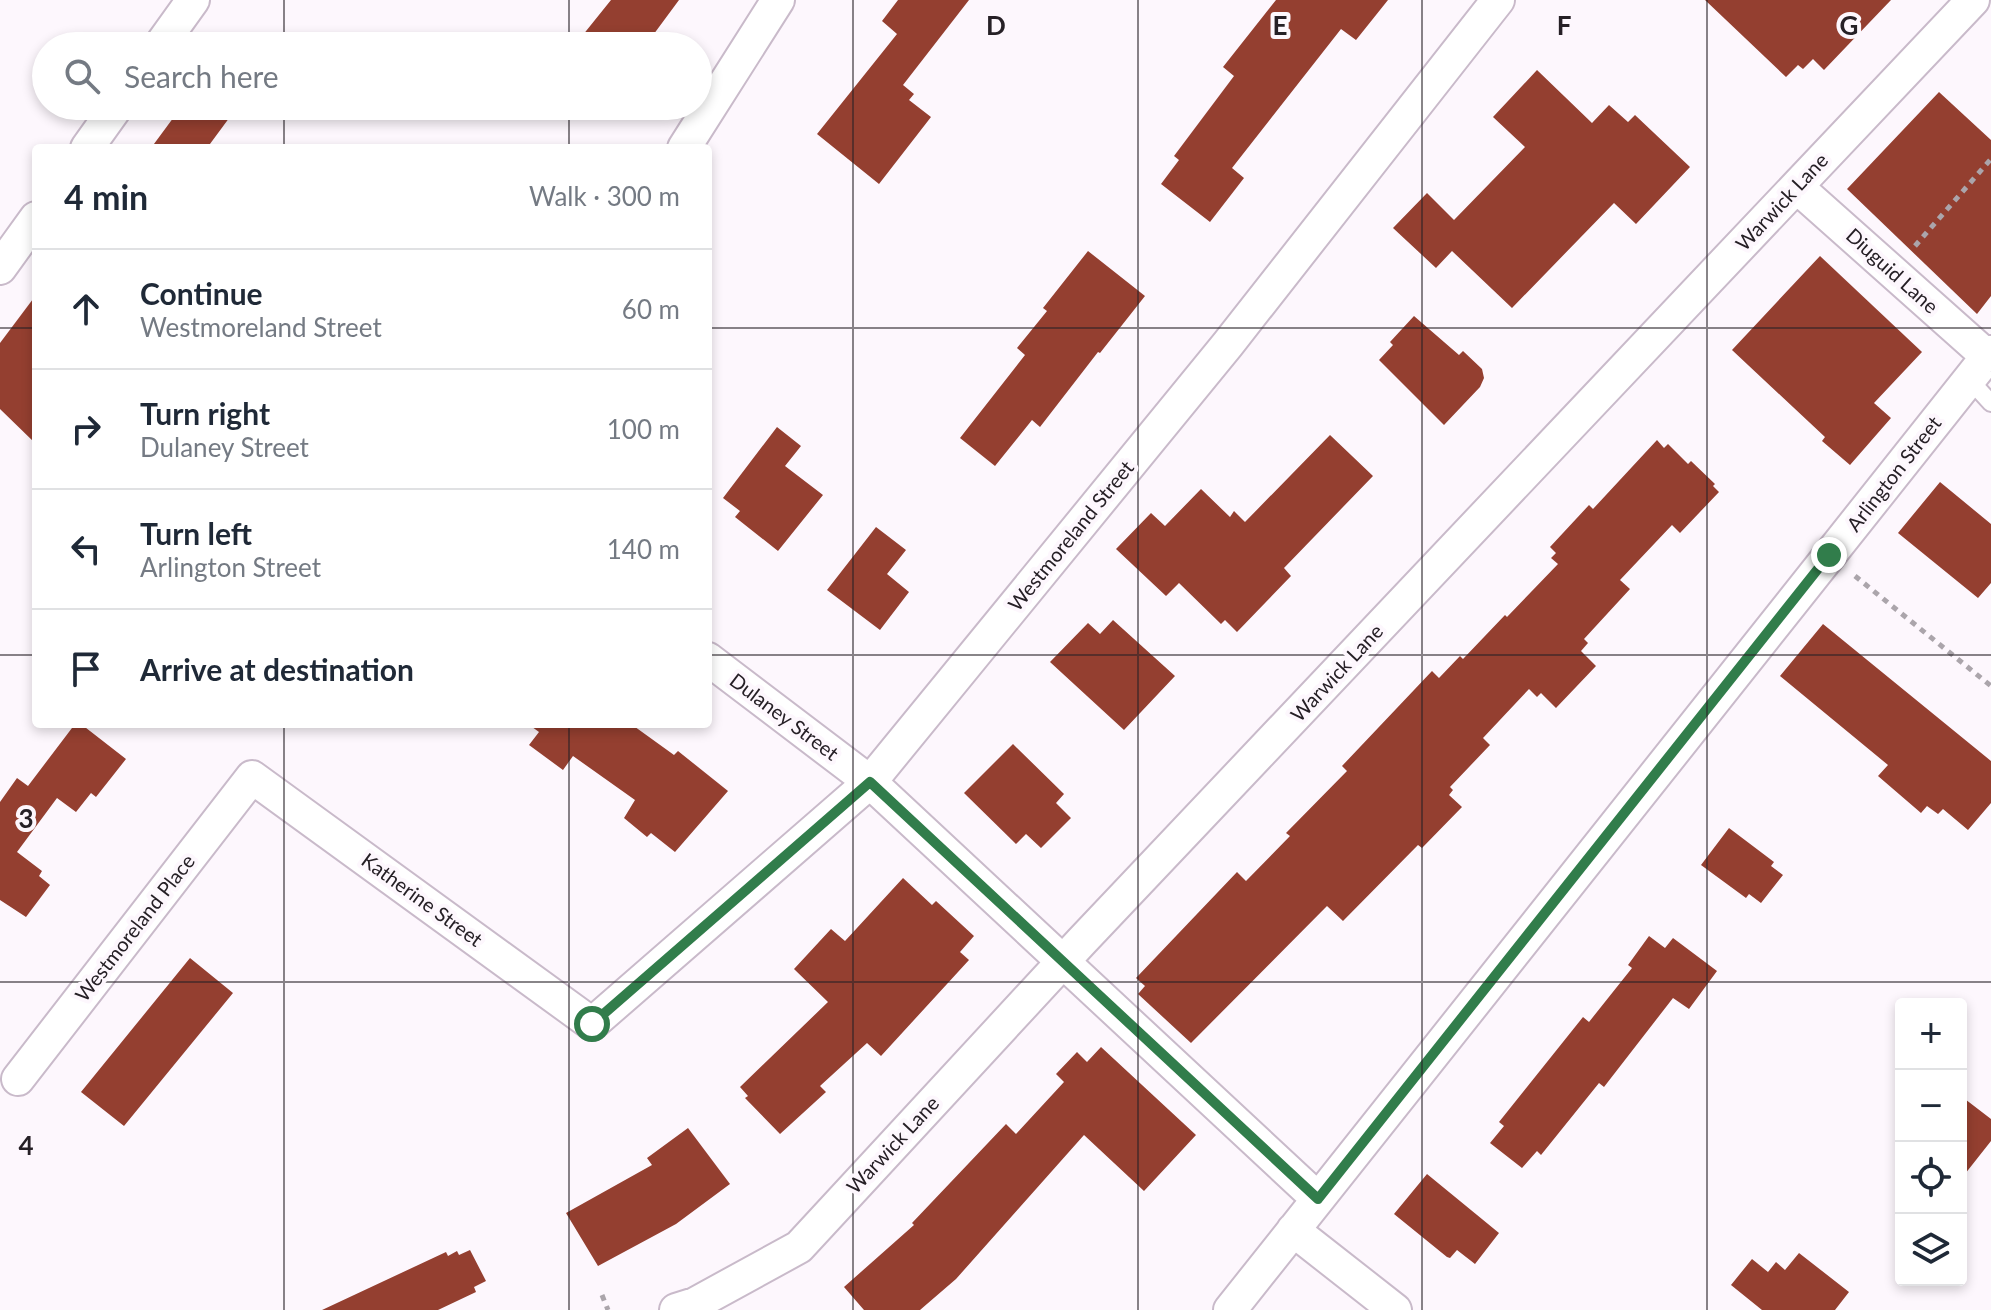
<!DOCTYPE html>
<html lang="en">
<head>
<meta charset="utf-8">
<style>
	body { margin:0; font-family:Lato,sans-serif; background:#f2f2f3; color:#1f2937 }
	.controls { position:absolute; right:24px; bottom:24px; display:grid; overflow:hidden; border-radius:8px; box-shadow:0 4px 12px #0003 }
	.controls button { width:72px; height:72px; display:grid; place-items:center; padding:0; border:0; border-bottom:2px solid #e0e1e3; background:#fff; color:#1f2937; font:40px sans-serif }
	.stop { position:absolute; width:24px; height:24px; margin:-18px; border:6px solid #317d4b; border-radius:50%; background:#fff }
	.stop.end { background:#317d4b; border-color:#fff; box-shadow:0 2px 8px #0008 }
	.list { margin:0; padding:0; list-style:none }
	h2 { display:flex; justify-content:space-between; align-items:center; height:104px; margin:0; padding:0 32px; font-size:34px }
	h2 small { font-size:26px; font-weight:400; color:#747a83 }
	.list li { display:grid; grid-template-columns:52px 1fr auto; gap:24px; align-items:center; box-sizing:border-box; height:120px; padding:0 32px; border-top:2px solid #e0e1e3 }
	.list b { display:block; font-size:30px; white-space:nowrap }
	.list p { margin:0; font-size:26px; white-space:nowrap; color:#747a83 }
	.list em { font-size:26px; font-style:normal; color:#747a83 }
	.icon { flex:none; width:44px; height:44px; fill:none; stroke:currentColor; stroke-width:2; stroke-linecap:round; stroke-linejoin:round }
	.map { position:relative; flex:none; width:1991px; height:1310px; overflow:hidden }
	.search { position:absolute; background:#fff; box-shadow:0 4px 12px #0003; left:32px; top:32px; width:680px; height:88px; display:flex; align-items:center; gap:20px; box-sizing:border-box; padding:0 28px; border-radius:44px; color:#747a83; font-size:30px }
	.panel { position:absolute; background:#fff; box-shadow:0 4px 12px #0003; left:32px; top:144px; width:680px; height:584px; border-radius:8px }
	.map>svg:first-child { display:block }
	.building { fill:#943f30 }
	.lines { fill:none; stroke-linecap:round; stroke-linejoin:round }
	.service-casing { stroke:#c9baca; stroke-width:20 }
	.minor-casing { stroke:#c9baca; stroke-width:36 }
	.path { stroke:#aba5ab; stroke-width:5; stroke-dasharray:6 6; stroke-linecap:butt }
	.service { stroke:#fff; stroke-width:16 }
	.minor { stroke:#fff; stroke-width:32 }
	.route { stroke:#317d4b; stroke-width:10 }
	.grid { fill:none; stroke:#262026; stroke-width:2; stroke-opacity:0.55 }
	.labels { text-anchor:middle; stroke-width:8; stroke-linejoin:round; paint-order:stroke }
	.street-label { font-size:20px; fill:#262026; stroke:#fdf7fd }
	.grid-label { font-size:26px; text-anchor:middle; font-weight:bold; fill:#262026; stroke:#fdf7fd; stroke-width:8; stroke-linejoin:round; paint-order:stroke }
</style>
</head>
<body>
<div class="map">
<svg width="1991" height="1310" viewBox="0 0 1991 1310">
	<rect width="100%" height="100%" fill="#fdf7fd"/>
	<path class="building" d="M 611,0 L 679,0 L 645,46 L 574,46 Z
		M 898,0 L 969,0 L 903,85 L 914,94 L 909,100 L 931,117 L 879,184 L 817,134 L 897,34 L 882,21 Z
		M 1276,0 L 1388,0 L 1356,40 L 1341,29 L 1232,168 L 1244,178 L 1210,222 L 1161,184 L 1179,160 L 1174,156 L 1234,76 L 1223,67 Z
		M 1705,0 L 1891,0 L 1824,70 L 1813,59 L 1803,69 L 1798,65 L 1786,77 Z
		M 1537,70 L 1592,123 L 1609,105 L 1628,122 L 1635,115 L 1690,167 L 1636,224 L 1614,203 L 1512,308 L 1452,251 L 1436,268 L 1393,228 L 1427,193 L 1454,220 L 1525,147 L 1493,117 Z
		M 1939,92 L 1991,140 L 1991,296 L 1977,314 L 1847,189 Z
		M 182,106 L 238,106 L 207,148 L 151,148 Z
		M 1088,251 L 1145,296 L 1100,353 L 1098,352 L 1040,427 L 1032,420 L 995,466 L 960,438 L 1025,355 L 1017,348 L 1047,311 L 1043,308 Z
		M 1820,256 L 1922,352 L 1874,403 L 1891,418 L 1850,465 L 1822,441 L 1825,437 L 1732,350 Z
		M 36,295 L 36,444 L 0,409 L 0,343 Z
		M 1414,316 L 1459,355 L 1463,351 L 1482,369 L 1484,378 L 1480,387 L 1444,425 L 1379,360 L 1393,345 L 1390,342 Z
		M 777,427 L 801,446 L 785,466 L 823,495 L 778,551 L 735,517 L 740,511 L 723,498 Z
		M 1330,435 L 1373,476 L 1284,568 L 1291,576 L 1237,632 L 1225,620 L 1221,624 L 1179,583 L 1166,596 L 1116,549 L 1151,513 L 1165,526 L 1201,489 L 1230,517 L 1234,511 L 1245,522 Z
		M 1657,440 L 1664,448 L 1668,444 L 1688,464 L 1691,461 L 1715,484 L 1713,486 L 1719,492 L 1680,533 L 1672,525 L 1620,580 L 1630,589 L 1584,639 L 1588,643 L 1581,651 L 1596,666 L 1556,708 L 1541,693 L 1537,697 L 1529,689 L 1483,738 L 1490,745 L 1450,787 L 1453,790 L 1449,795 L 1462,807 L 1422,848 L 1418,845 L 1343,921 L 1327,906 L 1191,1043 L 1138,994 L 1145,986 L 1136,978 L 1237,872 L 1246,881 L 1290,836 L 1286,833 L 1347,771 L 1342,766 L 1432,671 L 1439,678 L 1460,656 L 1463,659 L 1505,615 L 1507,617 L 1558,564 L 1551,558 L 1556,553 L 1550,547 L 1589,505 L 1593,509 Z
		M 1940,482 L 1991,524 L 1991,583 L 1978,598 L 1898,533 Z
		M 876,527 L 906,550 L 887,574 L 909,592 L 880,630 L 827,590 Z
		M 1113,620 L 1175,676 L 1124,730 L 1050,662 L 1088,623 L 1100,634 Z
		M 1823,624 L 1991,761 L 1991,803 L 1968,830 L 1943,809 L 1938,814 L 1927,806 L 1921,813 L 1878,776 L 1888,765 L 1780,676 Z
		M 75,724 L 81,724 L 126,759 L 96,797 L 91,793 L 76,812 L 57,798 L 17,852 L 42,871 L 39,876 L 50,885 L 26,917 L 0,900 L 0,802 L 17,778 L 28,786 Z
		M 528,724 L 631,724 L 674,755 L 678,751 L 728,791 L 675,852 L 651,833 L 647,837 L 624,818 L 635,800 L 573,756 L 563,770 L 529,745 L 539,732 Z
		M 1013,744 L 1064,794 L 1056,803 L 1071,818 L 1041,848 L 1026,834 L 1016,844 L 964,793 Z
		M 1729,828 L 1774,862 L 1771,866 L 1783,875 L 1761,903 L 1749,894 L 1746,898 L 1701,865 Z
		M 903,878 L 932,905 L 936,901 L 974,936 L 960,952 L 969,960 L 881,1056 L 867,1043 L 820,1086 L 826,1092 L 780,1134 L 745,1098 L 748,1096 L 740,1087 L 828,1002 L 794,969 L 831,929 L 845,941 Z
		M 1649,936 L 1665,948 L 1673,938 L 1717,971 L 1689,1009 L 1673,998 L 1604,1087 L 1599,1083 L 1541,1155 L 1537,1151 L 1522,1168 L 1490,1143 L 1504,1126 L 1499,1122 L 1583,1017 L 1589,1022 L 1632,968 L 1628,965 Z
		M 190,958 L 233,993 L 124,1126 L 81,1092 Z
		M 1101,1047 L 1196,1135 L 1144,1191 L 1084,1135 L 956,1279 L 920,1310 L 864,1310 L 844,1287 L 914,1225 L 912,1223 L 1006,1124 L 1016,1134 L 1064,1082 L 1056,1074 L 1077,1052 L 1087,1062 Z
		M 1961,1096 L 1991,1119 L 1991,1141 L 1961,1179 Z
		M 688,1128 L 730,1184 L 676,1224 L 598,1266 L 566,1213 L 652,1165 L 647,1158 Z
		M 1427,1174 L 1499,1233 L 1475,1264 L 1457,1250 L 1450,1258 L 1447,1257 L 1394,1214 Z
		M 470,1250 L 486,1281 L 474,1287 L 476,1292 L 438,1310 L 322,1310 L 446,1252 L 448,1256 L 457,1251 L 459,1255 Z
		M 1799,1253 L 1849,1292 L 1835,1310 L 1762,1310 L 1731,1285 L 1752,1259 L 1768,1272 L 1776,1262 L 1785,1270 Z"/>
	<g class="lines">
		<g class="service-casing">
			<path id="service" d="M 1969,379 L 1991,403"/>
		</g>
		<g class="minor-casing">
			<path id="minor" d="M 160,46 L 193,0
				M 87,148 L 117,106
				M 684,148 L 778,0
				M 1797,187 L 1987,356
				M 0,268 L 36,218
				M 708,659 L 870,782 L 1318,1199
				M 18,1079 L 252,777 L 592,1024 L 870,782 L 1228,344 L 1498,0
				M 1293,1230 L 1395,1310
				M 676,1310 L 695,1304 L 799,1247 L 1081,942 L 1973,0
				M 1230,1310 L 1991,352"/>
		</g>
		<path class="path" d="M 1915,246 L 1991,159
			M 1855,576 L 1991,686
			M 602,1295 L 608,1310"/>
		<use href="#service" class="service"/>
		<use href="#minor" class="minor"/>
	</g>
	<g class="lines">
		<path class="route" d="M 592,1024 L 870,782 L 1318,1199 L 1829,555"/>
	</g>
	<path class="grid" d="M 284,0 L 284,46M 569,0 L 569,46M 853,0 L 853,1310M 1138,0 L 1138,1310M 1422,0 L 1422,1310M 1707,0 L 1707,1310M 284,106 L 284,148M 569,106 L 569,148M 0,328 L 36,328M 708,328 L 1991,328M 0,655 L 36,655M 708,655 L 1991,655M 284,724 L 284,1310M 569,724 L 569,1310M 0,982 L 1991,982"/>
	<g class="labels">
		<g class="street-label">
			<text transform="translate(1782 202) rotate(-47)" y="7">Warwick Lane</text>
			<text transform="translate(1892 271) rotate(42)" y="7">Diuguid Lane</text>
			<text transform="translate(1894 474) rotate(-52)" y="7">Arlington Street</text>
			<text transform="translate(1071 536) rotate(-51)" y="7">Westmoreland Street</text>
			<text transform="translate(1337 673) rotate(-47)" y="7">Warwick Lane</text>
			<text transform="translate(784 717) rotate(37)" y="7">Dulaney Street</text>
			<text transform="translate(422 900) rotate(36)" y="7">Katherine Street</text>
			<text transform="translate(135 928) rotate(-52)" y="7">Westmoreland Place</text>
			<text transform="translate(893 1145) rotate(-47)" y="7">Warwick Lane</text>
		</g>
	</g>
	<g class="grid-label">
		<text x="996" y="35">D</text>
		<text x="1280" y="35">E</text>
		<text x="1564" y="35">F</text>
		<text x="1849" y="35">G</text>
		<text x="26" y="828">3</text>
		<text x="26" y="1155">4</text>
	</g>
</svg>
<div class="controls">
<button>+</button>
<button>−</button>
<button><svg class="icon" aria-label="locate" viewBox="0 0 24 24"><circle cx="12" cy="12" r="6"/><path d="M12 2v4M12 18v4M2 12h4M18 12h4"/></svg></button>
<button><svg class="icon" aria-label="layers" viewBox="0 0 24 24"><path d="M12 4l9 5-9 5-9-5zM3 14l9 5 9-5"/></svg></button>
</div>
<div class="stop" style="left:592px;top:1024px"></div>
<div class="stop end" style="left:1829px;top:555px"></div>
<div class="search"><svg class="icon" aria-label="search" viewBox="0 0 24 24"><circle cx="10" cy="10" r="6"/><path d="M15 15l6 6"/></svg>Search here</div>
<section class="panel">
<h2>4 min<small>Walk · 300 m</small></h2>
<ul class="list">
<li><svg class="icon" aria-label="ahead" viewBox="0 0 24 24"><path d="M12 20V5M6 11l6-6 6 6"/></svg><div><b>Continue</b><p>Westmoreland Street</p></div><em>60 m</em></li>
<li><svg class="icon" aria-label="right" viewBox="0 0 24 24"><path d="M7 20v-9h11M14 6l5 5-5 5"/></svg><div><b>Turn right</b><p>Dulaney Street</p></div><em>100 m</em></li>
<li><svg class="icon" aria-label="left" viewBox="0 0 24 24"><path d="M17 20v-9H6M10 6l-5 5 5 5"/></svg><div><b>Turn left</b><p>Arlington Street</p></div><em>140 m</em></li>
<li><svg class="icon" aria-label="arrive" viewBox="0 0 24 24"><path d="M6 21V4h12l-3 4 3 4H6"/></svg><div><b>Arrive at destination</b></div></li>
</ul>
</section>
</div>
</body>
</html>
